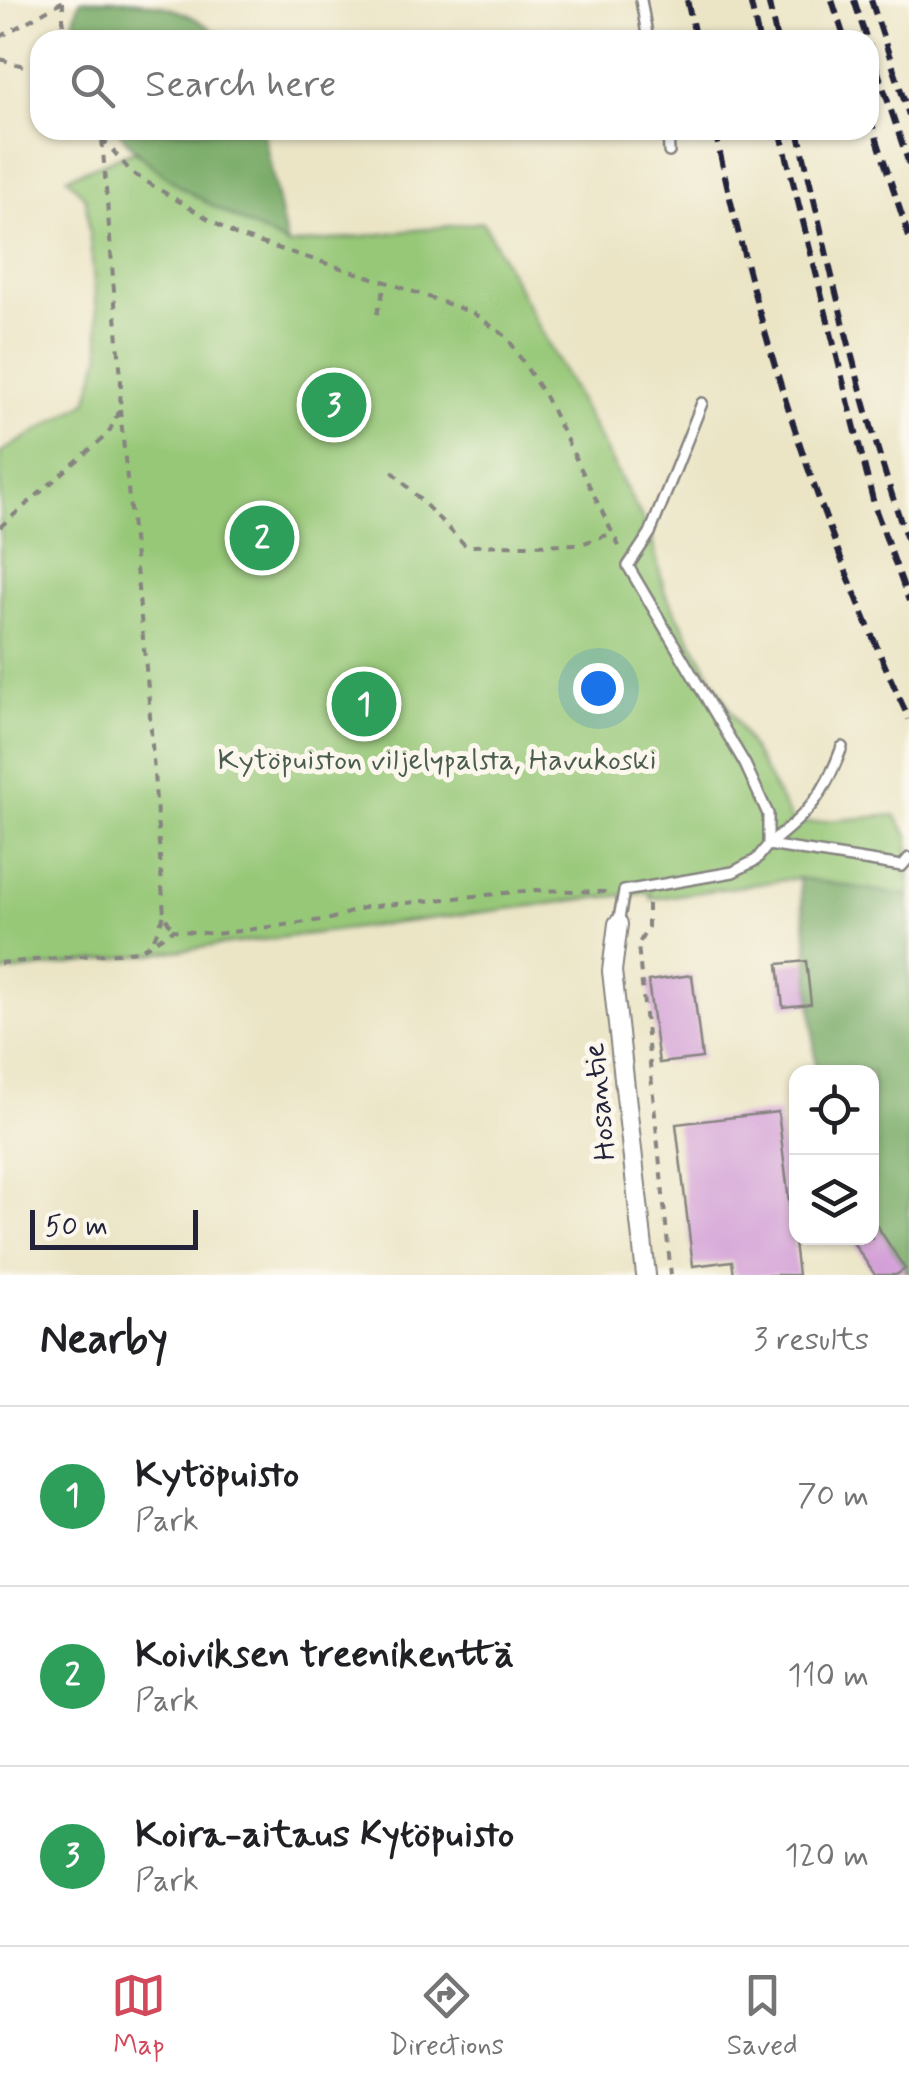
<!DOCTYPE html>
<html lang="en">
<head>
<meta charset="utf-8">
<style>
	body { margin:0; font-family:Mynerve,sans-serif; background:#f2f2f2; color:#202124 }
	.controls { position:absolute; right:30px; bottom:30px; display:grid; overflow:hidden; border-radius:20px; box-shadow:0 2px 8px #0004 }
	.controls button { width:90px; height:90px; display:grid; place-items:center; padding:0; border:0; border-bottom:2px solid #e0e0e0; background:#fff; color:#202124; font:50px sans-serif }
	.scale { position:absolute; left:30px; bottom:25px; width:168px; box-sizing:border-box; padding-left:10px; border:5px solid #22223b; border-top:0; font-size:28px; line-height:35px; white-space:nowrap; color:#22223b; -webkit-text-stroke:8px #fbf7ec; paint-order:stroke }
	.you { position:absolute; left:598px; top:688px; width:35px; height:35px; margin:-25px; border:8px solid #fff; border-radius:50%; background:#1a73e8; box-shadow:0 0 0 15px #1a73e833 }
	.badge { display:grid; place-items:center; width:65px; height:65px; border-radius:50%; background:#d1495b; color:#fff; font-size:32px; font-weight:700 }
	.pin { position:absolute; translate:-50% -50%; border:5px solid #fff; box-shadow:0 2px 10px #0006 }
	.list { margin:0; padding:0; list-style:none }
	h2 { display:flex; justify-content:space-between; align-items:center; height:130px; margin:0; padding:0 40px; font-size:42px }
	h2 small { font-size:32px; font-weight:400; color:#757577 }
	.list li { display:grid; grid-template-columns:65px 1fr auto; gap:30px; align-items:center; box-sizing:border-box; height:180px; padding:0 40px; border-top:2px solid #e0e0e0 }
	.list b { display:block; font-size:38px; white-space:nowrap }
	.list p { margin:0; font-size:32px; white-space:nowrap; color:#757577 }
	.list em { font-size:32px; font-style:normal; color:#757577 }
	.icon { flex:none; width:55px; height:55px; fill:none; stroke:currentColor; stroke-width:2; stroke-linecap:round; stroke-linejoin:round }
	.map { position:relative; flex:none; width:909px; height:1275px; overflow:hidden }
	.search { position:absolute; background:#fff; box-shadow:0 2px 8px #0004; left:30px; right:30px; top:30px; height:110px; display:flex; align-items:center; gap:25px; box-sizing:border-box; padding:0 35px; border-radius:30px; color:#757577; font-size:38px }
	.sheet { height:670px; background:#fff }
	nav { display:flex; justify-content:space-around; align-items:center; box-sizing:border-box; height:140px; border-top:2px solid #e0e0e0; background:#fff; font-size:28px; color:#757577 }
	nav a { display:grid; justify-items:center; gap:5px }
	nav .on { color:#d1495b }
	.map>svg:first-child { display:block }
	.green { fill:#97c878; stroke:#5c755a; stroke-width:2.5 }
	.forest { fill:#79ac68; stroke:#4e6752; stroke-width:2.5 }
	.building { fill:#d09ad6 }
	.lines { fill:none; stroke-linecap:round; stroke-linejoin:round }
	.service-casing { stroke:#868480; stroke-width:14 }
	.minor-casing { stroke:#868480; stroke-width:22 }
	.path { stroke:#868480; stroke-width:4; stroke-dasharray:8 8; stroke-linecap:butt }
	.service { stroke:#fff; stroke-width:9 }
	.minor { stroke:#fff; stroke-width:18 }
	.rail { stroke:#22223b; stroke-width:6; stroke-dasharray:15 8; stroke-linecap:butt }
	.labels { text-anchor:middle; stroke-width:10; stroke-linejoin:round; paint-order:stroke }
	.park-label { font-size:30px; fill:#4b5c50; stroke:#fbf7ec }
	.street-label { font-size:30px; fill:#22223b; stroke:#fbf7ec }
</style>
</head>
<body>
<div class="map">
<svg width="909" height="1275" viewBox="0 0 909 1275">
	<rect width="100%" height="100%" fill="#fbf7ec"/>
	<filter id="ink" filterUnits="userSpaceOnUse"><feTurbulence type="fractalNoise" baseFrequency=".01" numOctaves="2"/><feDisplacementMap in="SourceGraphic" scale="20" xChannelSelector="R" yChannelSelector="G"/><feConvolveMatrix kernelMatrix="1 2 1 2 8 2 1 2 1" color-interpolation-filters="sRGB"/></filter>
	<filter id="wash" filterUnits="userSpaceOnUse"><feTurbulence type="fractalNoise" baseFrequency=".0048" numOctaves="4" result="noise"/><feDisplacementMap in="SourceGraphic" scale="40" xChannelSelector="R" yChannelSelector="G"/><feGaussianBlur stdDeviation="2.25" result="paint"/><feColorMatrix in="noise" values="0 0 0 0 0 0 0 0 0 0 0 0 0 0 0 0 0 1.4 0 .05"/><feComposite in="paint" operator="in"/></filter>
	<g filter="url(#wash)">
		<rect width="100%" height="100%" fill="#ebe5c6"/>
		<path class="green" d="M 134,151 L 199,198 L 288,245 L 483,222 L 650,533 L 665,593 L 794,824 L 895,815 L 909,837 L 909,1275 L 872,1218 L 872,1072 L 816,1072 L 807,935 L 799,878 L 651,899 L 651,893 L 595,898 L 0,973 L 0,453 L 87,402 L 101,354 L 86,199 L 67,177 Z"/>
		<path class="forest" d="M 80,0 C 132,0 185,0 223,40 L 79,40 L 74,20 Z
			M 118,130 L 263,130 L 287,245 C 229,214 158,184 118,130 Z
			M 799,878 L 909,896 L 909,1275 L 872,1218 L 872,1072 L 816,1072 L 807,935 Z"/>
		<g id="blocks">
			<path class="building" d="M 806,961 L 811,1004 L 783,1007 L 778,964 Z
				M 692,975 L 702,1058 L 659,1063 L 648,981 Z
				M 778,1112 L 798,1275 L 734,1275 L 732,1261 L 693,1266 L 676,1124 Z
				M 872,1218 L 905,1269 L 896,1275 L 875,1275 L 850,1238 L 872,1238 Z"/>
		</g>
	</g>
	<g filter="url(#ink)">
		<use href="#blocks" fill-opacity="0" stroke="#868480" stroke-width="2.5"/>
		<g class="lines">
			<g class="service-casing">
				<path id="service" d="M 641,0 L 648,40
					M 668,130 L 669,152
					M 768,845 L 902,866 L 909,858
					M 768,845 C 809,813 824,796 842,747
					M 618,924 L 624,891 L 733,872 L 756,860 L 768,845 L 768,814 L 745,764 L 628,566 L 650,533 L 702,403"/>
			</g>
			<g class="minor-casing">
				<path id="minor" d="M 618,924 L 612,971 L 646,1275"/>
			</g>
			<path class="path" d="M 0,37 L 65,0
				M 63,40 L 63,2
				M 0,59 L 40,71
				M 102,138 L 132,173 L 235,235 L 386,282 L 473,313 L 507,337 L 546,398 L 621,550
				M 377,314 L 386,282
				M 120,409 L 148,688 L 164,915 L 173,930
				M 392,471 L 466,546 L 581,544 L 613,533
				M 0,527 L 108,434 L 120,409 L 121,379 L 102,138 L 98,130
				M 648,904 L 648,927 L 638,945 L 671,1275
				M 154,938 L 164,915
				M 0,963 L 139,951 L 173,930 L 216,934 L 330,919 L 366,907 L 535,890 L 609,892"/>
			<use href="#service" class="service"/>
			<use href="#minor" class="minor"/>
			<path class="rail" d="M 687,0 L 696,40
				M 750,0 L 759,40
				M 768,0 L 777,40
				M 832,0 L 845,40
				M 854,0 L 867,40
				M 871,0 L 909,115
				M 869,45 L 909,164
				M 869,115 L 909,237
				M 715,130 C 757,332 822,531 909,719
				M 780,130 L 875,508 L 909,601
				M 798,130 C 830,269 861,410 909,545"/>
		</g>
	</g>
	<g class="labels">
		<g class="park-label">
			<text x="437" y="769">Kytöpuiston viljelypalsta, Havukoski</text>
		</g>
		<g class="street-label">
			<text transform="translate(599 1102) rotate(-96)" y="10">Hosantie</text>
		</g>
	</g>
</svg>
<div class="controls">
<button><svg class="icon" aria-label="locate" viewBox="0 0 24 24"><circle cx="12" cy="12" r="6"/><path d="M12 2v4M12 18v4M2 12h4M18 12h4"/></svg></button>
<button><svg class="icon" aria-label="layers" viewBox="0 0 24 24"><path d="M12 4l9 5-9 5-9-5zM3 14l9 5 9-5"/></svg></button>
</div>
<div class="scale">50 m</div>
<div class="you"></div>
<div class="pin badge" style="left:364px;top:704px;background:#2e9e5b">1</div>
<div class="pin badge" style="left:262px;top:538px;background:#2e9e5b">2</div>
<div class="pin badge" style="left:334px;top:405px;background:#2e9e5b">3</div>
<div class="search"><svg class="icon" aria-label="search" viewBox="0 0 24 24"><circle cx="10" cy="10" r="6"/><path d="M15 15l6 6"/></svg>Search here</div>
</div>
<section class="sheet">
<h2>Nearby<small>3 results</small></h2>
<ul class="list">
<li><span class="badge" style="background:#2e9e5b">1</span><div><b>Kytöpuisto</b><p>Park</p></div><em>70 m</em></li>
<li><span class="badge" style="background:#2e9e5b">2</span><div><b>Koiviksen treenikenttä</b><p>Park</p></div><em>110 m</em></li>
<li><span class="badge" style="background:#2e9e5b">3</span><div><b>Koira-aitaus Kytöpuisto</b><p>Park</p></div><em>120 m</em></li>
</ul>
</section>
<nav>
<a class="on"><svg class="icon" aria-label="map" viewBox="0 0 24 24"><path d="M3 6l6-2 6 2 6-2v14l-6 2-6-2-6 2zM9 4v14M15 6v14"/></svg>Map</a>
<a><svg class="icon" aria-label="directions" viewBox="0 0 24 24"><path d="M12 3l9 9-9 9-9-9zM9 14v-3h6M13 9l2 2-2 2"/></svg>Directions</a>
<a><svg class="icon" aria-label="saved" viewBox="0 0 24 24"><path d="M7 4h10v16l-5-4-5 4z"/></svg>Saved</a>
</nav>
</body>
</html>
